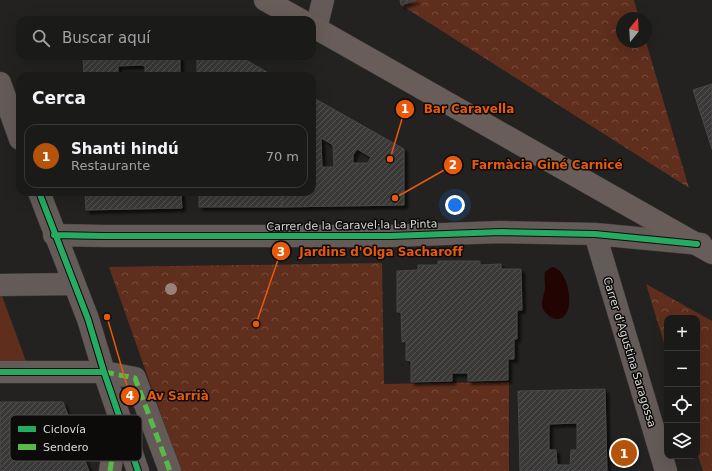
<!DOCTYPE html>
<html lang="es">
<head>
<meta charset="utf-8">
<style>
	body { margin:0; font-family:"DejaVu Sans",sans-serif; background:#232322; color:#f1f3f6 }
	.controls { position:absolute; right:12px; bottom:12px; display:grid; overflow:hidden; border-radius:8px; box-shadow:0 4px 16px #0002 }
	.controls button { width:36px; height:36px; display:grid; place-items:center; padding:0; border:0; border-bottom:1px solid #383838; background:#1a1a19; color:#f1f3f6; font:20px sans-serif }
	.compass { position:absolute; left:616px; top:12px; width:36px; height:36px; border-radius:50%; background:#1a1a19; box-shadow:0 4px 16px #0002; rotate:18deg }
	.you { position:absolute; left:455px; top:205px; width:14px; height:14px; margin:-10px; border:3px solid #fff; border-radius:50%; background:#1a73e8; box-shadow:0 0 0 6px #1a73e833 }
	.badge { display:grid; place-items:center; width:26px; height:26px; border-radius:50%; background:#b45309; color:#fff; font-size:13px; font-weight:700 }
	.pin { position:absolute; translate:-50% -50%; border:2px solid #fff; box-shadow:0 1px 4px #0006 }
	.list { margin:0; padding:0; list-style:none }
	h2 { display:flex; justify-content:space-between; align-items:center; height:52px; margin:0; padding:0 16px; font-size:17px }
	h2 small { font-size:13px; font-weight:400; color:#9fa1a2 }
	.list li { display:grid; grid-template-columns:26px 1fr auto; gap:12px; align-items:center; box-sizing:border-box; height:64px; margin:0 8px 8px; padding:0 8px; border:1px solid #383838; border-radius:12px }
	.list b { display:block; font-size:15px; white-space:nowrap }
	.list p { margin:0; font-size:13px; white-space:nowrap; color:#9fa1a2 }
	.list em { font-size:13px; font-style:normal; color:#9fa1a2 }
	.icon { flex:none; width:22px; height:22px; fill:none; stroke:currentColor; stroke-width:2; stroke-linecap:round; stroke-linejoin:round }
	.map { position:relative; flex:none; width:712px; height:471px; overflow:hidden }
	.search { position:absolute; background:#1a1a19; box-shadow:0 4px 16px #0002; left:16px; top:16px; width:300px; height:44px; display:flex; align-items:center; gap:10px; box-sizing:border-box; padding:0 14px; border-radius:12px; color:#9fa1a2; font-size:15px }
	.panel { position:absolute; background:#1a1a19; box-shadow:0 4px 16px #0002; left:16px; top:72px; width:300px; height:124px; border-radius:12px }
	.map>svg:first-child { display:block }
	.green { fill:#5f2e1d }
	.park { fill:url(#park-crowns) }
	.water { fill:#220403 }
	.building { fill:url(#building-hatch); stroke:#484746; fill-rule:evenodd; filter:url(#shadow) }
	.lines { fill:none; stroke-linecap:round; stroke-linejoin:round }
	.street-casing { stroke:#403f3e; stroke-width:23 }
	.secondary-casing { stroke:#403f3e; stroke-width:23 }
	.street { stroke:#645a57; stroke-width:22 }
	.secondary { stroke:#685d58; stroke-width:22 }
	.quiet { stroke:#58b947; stroke-width:5; stroke-dasharray:10 5; stroke-linecap:butt }
	.cycleway-casing { stroke:#0c0b0a; stroke-width:8 }
	.cycleway { stroke:#26ab63; stroke-width:6 }
	.tree { fill:#998178 }
	.labels { text-anchor:middle; stroke-width:3; stroke-linejoin:round; paint-order:stroke }
	.street-label { font-size:11px; fill:#dad8d7; stroke:#0c0b0a }
	.key { fill:#0c0b0a; stroke:#4a4848; stroke-width:1 }
	.key-label { font-size:11px; fill:#dad8d7 }
	.leader { fill:none; stroke:#e8590c; stroke-width:1.5 }
	.callout-dot { fill:#e8590c; stroke:#0c0b0a; stroke-width:1.5 }
	.mark-label { font-size:12px; text-anchor:middle; font-weight:bold; fill:#fff }
	.callout-label { font-size:12px; text-anchor:middle; font-weight:bold; fill:#e8590c; stroke:#0c0b0a; stroke-width:3; stroke-linejoin:round; paint-order:stroke }
</style>
</head>
<body>
<div class="map">
<svg width="712" height="471" viewBox="0 0 712 471">
	<defs>
		<pattern id="park-crowns" width="20" height="18" patternUnits="userSpaceOnUse"><rect width="20" height="18" fill="#5f2e1d"/><path d="M2 6a3 3 0 1 1 6 0M12 15a3 3 0 1 1 6 0" fill="none" stroke="#754c3d"/></pattern>
		<pattern id="building-hatch" width="6" height="6" patternUnits="userSpaceOnUse"><rect width="6" height="6" fill="#3a3938"/><path d="M-1 1l2-2M0 6l6-6M5 7l2-2" fill="none" stroke="#565554"/></pattern>
		<filter id="shadow"><feDropShadow dx="3.5" dy="3.5" stdDeviation="1" flood-color="#0009"/></filter>
	</defs>
	<rect width="100%" height="100%" fill="#232221"/>
	<path class="green" d="M 0,296 L 2,296 L 26,361 L 0,361 Z"/>
	<path class="park" d="M 416,0 L 634,0 L 639,18 L 622,18 L 622,42 L 646,42 L 689,188 L 401,5 Z
		M 382,263 L 384,384 L 509,382 L 509,471 L 181,471 L 109,267 Z
		M 646,284 L 712,321 L 712,471 L 703,471 L 697,453 L 697,318 L 667,318 L 667,353 Z"/>
	<path class="water" d="M 552,267 C 559,268 562,273 565,279 C 569,288 573,310 563,317 C 555,323 544,314 542,306 C 541,300 545,293 545,288 C 545,282 544,277 545,272 Z"/>
	<path class="building" d="M 400,0 L 416,0 L 401,5 Z
		M 83,56 L 180,56 L 180,76 L 145,76 L 145,66 L 141,65 L 118,66 L 118,76 L 84,76 Z
		M 197,56 L 239,56 L 274,76 L 197,76 Z
		M 712,84 L 712,149 L 693,90 Z
		M 312,97 L 404,149 L 404,205 L 282,207 L 282,192 L 312,192 ZM 321,138 L 333,145 L 334,167 L 322,167 ZM 357,149 L 371,157 L 368,163 L 353,163 L 353,155 Z
		M 85,192 L 181,192 L 182,208 L 86,210 Z
		M 199,192 L 282,192 L 282,207 L 199,207 Z
		M 438,261 L 480,261 L 480,265 L 501,264 L 501,269 L 521,269 L 522,310 L 517,310 L 517,339 L 514,339 L 514,359 L 508,359 L 508,380 L 468,381 L 468,373 L 452,373 L 452,381 L 411,382 L 411,361 L 406,360 L 406,341 L 402,342 L 401,312 L 397,312 L 397,271 L 418,270 L 418,265 L 438,265 Z
		M 605,389 L 607,471 L 520,471 L 518,391 ZM 577,423 L 577,450 L 571,450 L 570,465 L 557,465 L 556,450 L 549,450 L 549,424 Z
		M 0,402 L 63,402 L 89,471 L 0,471 Z"/>
	<g class="lines">
		<g class="street-casing">
			<path id="street" d="M 316,29 L 323,0
				M 0,83 L 20,139
				M 39,192 L 88,319 L 104,372 L 138,471
				M 595,234 L 666,471
				M 54,235 L 104,236 L 390,236 L 501,232 L 595,234 L 701,244
				M 0,285 L 74,284
				M 0,372 L 104,372 L 135,378 L 170,471
				M 110,471 L 113,452 L 125,434"/>
		</g>
		<g class="secondary-casing">
			<path id="secondary" d="M 265,0 L 301,20
				M 312,26 L 712,253"/>
		</g>
		<use href="#street" class="street"/>
		<use href="#secondary" class="secondary"/>
		<path class="quiet" d="M 104,372 L 135,378 L 170,471
			M 110,471 L 113,452 L 125,434"/>
		<g class="cycleway-casing">
			<path id="cycleway" d="M 39,192 L 88,319 L 104,372 L 138,471
				M 54,235 L 104,236 L 390,236 L 501,232 L 595,234 L 697,244
				M 0,372 L 104,372"/>
		</g>
		<use href="#cycleway" class="cycleway"/>
	</g>
	<circle class="tree" cx="171" cy="289" r="6"/>
	<g class="labels">
		<g class="street-label">
			<text transform="translate(352 225) rotate(-1)" y="4">Carrer de la Caravel·la La Pinta</text>
			<text transform="translate(630 352) rotate(73)" y="4">Carrer d'Agustina Saragossa</text>
		</g>
	</g>
	<rect x="10" y="415" width="132" height="46" rx="6" class="key"/>
	<rect x="18" y="426" width="18" height="6" fill="#26ab63"/>
	<rect x="18" y="444" width="18" height="6" fill="#58b947"/>
	<g class="key-label">
		<text x="43" y="433">Ciclovía</text>
		<text x="43" y="451">Sendero</text>
	</g>
	<path class="leader" d="M390 159L405 109M395 198L453 165M256 324L281 251M107 317L130 396"/>
	<g class="callout-dot">
		<circle cx="390" cy="159" r="4"/>
		<circle cx="395" cy="198" r="4"/>
		<circle cx="256" cy="324" r="4"/>
		<circle cx="107" cy="317" r="4"/>
		<circle cx="405" cy="109" r="10"/>
		<circle cx="453" cy="165" r="10"/>
		<circle cx="281" cy="251" r="10"/>
		<circle cx="130" cy="396" r="10"/>
	</g>
	<g class="mark-label">
		<text x="405" y="113">1</text>
		<text x="453" y="169">2</text>
		<text x="281" y="256">3</text>
		<text x="130" y="400">4</text>
	</g>
	<g class="callout-label">
		<text x="469" y="113">Bar Caravella</text>
		<text x="547" y="169">Farmàcia Giné Carnicé</text>
		<text x="381" y="256">Jardins d'Olga Sacharoff</text>
		<text x="178" y="400">Av Sarrià</text>
	</g>
</svg>
<div class="controls">
<button>+</button>
<button>−</button>
<button><svg class="icon" aria-label="locate" viewBox="0 0 24 24"><circle cx="12" cy="12" r="6"/><path d="M12 2v4M12 18v4M2 12h4M18 12h4"/></svg></button>
<button><svg class="icon" aria-label="layers" viewBox="0 0 24 24"><path d="M12 4l9 5-9 5-9-5zM3 14l9 5 9-5"/></svg></button>
</div>
<svg class="compass" viewBox="-18 -18 36 36"><path d="M0-13l5 13h-10z" fill="#e53935"/><path d="M0 13l5-13h-10z" fill="#9fa1a2"/></svg>
<div class="you"></div>
<div class="pin badge" style="left:624px;top:453px">1</div>
<div class="search"><svg class="icon" aria-label="search" viewBox="0 0 24 24"><circle cx="10" cy="10" r="6"/><path d="M15 15l6 6"/></svg>Buscar aquí</div>
<section class="panel">
<h2>Cerca<small></small></h2>
<ul class="list">
<li><span class="badge">1</span><div><b>Shanti hindú</b><p>Restaurante</p></div><em>70 m</em></li>
</ul>
</section>
</div>
</body>
</html>
